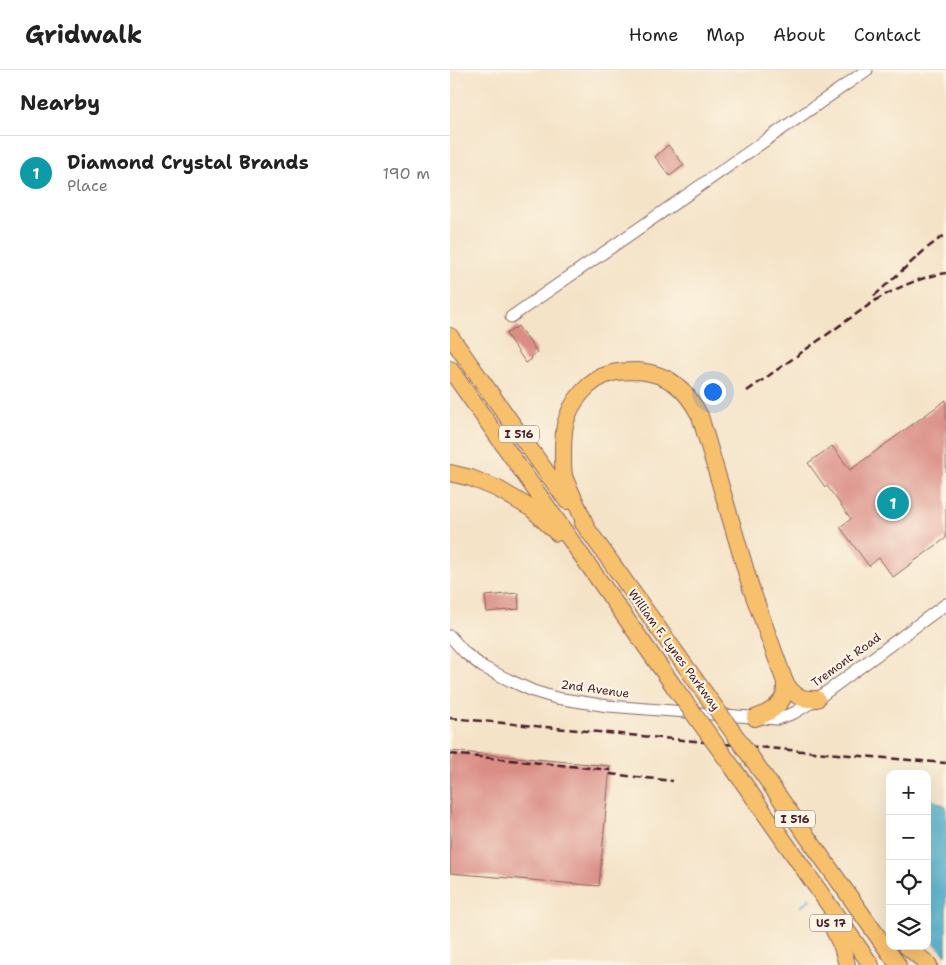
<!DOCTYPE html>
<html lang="en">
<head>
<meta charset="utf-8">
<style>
	body { margin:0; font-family:"Shantell Sans",sans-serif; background:#f2f2f2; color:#222 }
	.controls { position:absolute; right:15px; bottom:15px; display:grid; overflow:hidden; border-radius:10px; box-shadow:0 5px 20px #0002 }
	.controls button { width:45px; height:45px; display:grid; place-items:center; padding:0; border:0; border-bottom:1px solid #e0e0e0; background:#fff; color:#222; font:25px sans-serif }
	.you { position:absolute; left:262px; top:321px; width:18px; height:18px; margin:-12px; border:4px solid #fff; border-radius:50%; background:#1a73e8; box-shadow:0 0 0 8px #1a73e833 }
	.badge { display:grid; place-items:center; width:32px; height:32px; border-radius:50%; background:#1f6fb2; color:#fff; font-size:16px; font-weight:700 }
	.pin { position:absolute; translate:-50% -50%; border:2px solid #fff; box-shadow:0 1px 5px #0006 }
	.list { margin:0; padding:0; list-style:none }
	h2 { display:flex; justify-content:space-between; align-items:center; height:65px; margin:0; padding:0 20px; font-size:21px }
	h2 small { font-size:16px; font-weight:400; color:#767676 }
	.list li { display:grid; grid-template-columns:32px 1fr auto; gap:15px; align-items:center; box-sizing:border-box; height:75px; padding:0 20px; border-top:1px solid #e0e0e0 }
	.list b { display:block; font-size:19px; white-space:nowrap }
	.list p { margin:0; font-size:16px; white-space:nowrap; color:#767676 }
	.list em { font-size:16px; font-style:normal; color:#767676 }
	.icon { flex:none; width:28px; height:28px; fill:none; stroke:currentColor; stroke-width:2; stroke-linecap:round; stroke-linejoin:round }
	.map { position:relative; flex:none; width:496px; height:895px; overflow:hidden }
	header { display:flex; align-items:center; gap:30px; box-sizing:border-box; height:70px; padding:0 25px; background:#fff; border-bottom:1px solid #e0e0e0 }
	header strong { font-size:24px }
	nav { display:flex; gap:28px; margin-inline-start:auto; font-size:18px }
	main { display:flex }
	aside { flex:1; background:#fff }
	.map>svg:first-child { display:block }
	.water { fill:#4daecc; stroke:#4c667c }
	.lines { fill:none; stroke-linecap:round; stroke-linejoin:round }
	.stream { stroke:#4daecc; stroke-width:2.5 }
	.building { fill:#da8d85 }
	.minor-casing { stroke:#866462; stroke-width:13 }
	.highway-casing { stroke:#866462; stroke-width:18 }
	.minor { stroke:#fff; stroke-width:11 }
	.highway { stroke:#f7c06c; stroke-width:16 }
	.rail { stroke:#4a1f2b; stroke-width:2.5; stroke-dasharray:8 4; stroke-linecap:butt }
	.highway-bridge-casing { stroke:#866462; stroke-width:18; stroke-linecap:butt }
	.highway-bridge { stroke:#f7c06c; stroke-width:16 }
	.labels { text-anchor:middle; stroke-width:4.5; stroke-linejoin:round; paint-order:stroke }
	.shield { fill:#fcf5e5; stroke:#7f5f63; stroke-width:1 }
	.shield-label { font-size:11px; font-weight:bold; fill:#4a1f2b }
	.street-label { font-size:12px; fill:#4a1f2b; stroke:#fcf5e5 }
</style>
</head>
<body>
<header>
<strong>Gridwalk</strong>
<nav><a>Home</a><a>Map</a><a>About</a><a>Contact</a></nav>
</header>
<main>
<aside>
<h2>Nearby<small></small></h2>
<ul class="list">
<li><span class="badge" style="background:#0f9aa8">1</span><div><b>Diamond Crystal Brands</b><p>Place</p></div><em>190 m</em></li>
</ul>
</aside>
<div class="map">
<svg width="496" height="895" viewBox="0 0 496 895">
	<rect width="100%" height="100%" fill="#fcf5e5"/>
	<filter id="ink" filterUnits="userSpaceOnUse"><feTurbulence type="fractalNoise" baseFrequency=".02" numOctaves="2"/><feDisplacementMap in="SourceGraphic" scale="10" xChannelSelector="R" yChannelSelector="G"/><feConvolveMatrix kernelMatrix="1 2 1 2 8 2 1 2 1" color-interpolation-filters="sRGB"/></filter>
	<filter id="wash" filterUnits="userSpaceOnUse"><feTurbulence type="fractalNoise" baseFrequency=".0096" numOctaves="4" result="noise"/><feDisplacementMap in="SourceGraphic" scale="20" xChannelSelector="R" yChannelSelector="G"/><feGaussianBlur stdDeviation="1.12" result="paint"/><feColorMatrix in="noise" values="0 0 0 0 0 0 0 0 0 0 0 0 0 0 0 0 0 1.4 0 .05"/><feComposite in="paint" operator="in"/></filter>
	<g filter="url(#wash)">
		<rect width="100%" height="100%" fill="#f4e3c7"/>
		<path class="water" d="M 478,728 L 496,736 L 496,885 L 477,866 L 477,730 Z"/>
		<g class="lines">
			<path class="stream" d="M 352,836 L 360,829"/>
		</g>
		<g id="blocks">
			<path class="building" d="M 218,75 L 234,95 L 220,106 L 205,87 Z
				M 68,256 L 87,282 L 81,287 L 82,289 L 76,293 L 56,264 Z
				M 496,330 L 496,468 L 443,507 L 429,488 L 419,496 L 390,457 L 401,449 L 377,416 L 375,417 L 358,393 L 382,376 L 400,400 Z
				M 68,523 L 69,539 L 37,542 L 35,526 Z
				M 0,681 L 160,696 L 149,816 L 0,803 Z"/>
		</g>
	</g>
	<g filter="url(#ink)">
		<use href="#blocks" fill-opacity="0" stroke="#866462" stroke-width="1"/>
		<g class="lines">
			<g class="minor-casing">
				<path id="minor" d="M 61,247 L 417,0
					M 0,566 L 15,583 L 33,597 L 59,610 L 83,621 L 106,628 L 158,636 L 327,649 L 344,643 L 367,629 L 496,534"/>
			</g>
			<g class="highway-casing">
				<path id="highway" d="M 0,266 L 117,431
					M 0,299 L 225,618
					M 0,403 L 21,408 L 48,419 L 82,439 L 107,463
					M 133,453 L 254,622
					M 138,461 C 133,448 127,435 121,422 C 119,417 115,411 114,405 C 113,399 113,392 113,386 C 113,375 113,365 115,355 C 120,332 139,309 162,303 C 170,301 180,301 188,301 C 220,304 236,319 250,346 L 301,518 L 335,612 C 344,626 350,630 367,629
					M 305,648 C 316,644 330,638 334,625 C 335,621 335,616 335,612
					M 303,690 L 448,895
					M 283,698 L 421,895
					M 379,850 L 392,877 L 397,895
					M 456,876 L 479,895"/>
			</g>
			<use href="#minor" class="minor"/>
			<use href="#highway" class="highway"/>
			<path class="rail" d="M 424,226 L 477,178 L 496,164
				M 297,321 L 426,230 C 448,217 471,207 496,203
				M 0,648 L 329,679 L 496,693
				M 0,684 L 160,700
				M 160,704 L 223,711"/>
			<g class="highway-bridge-casing">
				<path id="highway-bridge" d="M 225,618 L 283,698
					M 254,622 L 303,690"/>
			</g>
			<use href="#highway-bridge" class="highway-bridge"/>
		</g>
	</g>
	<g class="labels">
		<g class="shield">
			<rect x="49" y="355.5" width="40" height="17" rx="4"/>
			<rect x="325" y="740.5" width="40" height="17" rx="4"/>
			<rect x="360" y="844.5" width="42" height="17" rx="4"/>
		</g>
		<g class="shield-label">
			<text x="69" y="368">I 516</text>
			<text x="345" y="753">I 516</text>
			<text x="381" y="857">US 17</text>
		</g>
		<g class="street-label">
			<text transform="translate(224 580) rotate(54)" y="4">William F. Lynes Parkway</text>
			<text transform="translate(396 590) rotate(-36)" y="4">Tremont Road</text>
			<text transform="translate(145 619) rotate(8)" y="4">2nd Avenue</text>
		</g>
	</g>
</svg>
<div class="controls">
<button>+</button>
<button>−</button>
<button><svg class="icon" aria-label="locate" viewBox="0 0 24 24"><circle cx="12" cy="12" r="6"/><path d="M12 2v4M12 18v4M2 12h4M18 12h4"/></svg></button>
<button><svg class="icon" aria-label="layers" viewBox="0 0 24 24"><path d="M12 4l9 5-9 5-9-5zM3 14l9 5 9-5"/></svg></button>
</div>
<div class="you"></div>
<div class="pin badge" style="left:443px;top:433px;background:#0f9aa8">1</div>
</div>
</main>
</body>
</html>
